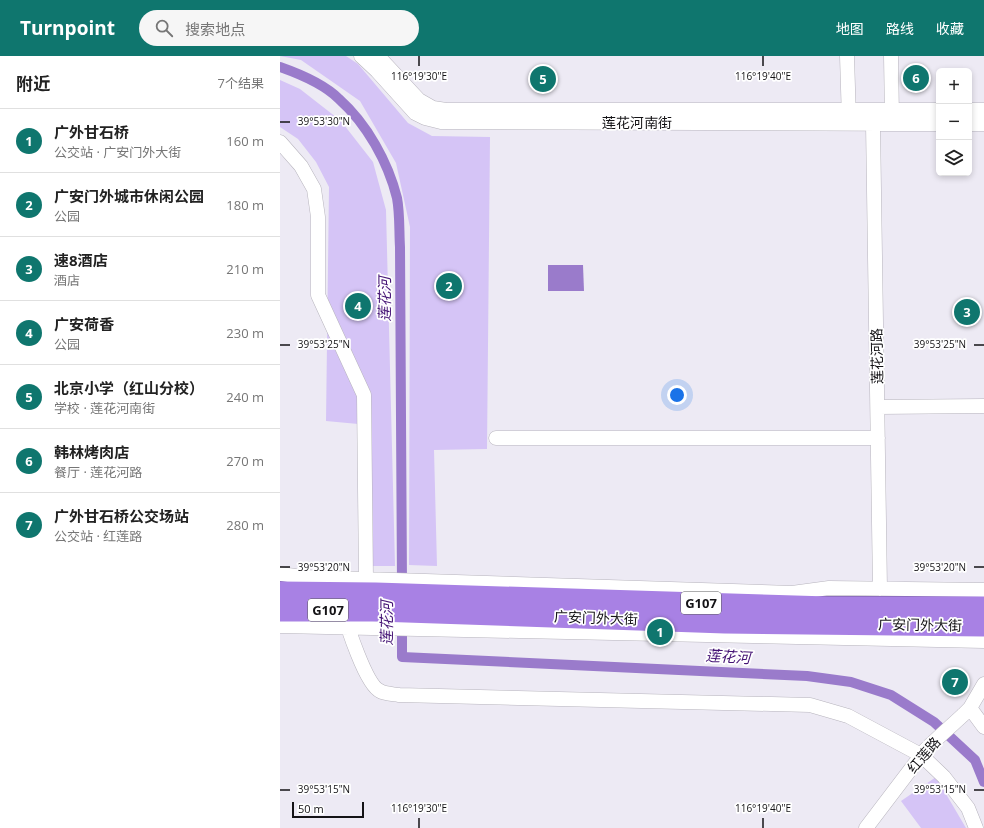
<!DOCTYPE html>
<html lang="zh">
<head>
<meta charset="utf-8">
<style>
	body { margin:0; font-family:"Open Sans","Noto Sans SC",sans-serif; background:#f6f6f6; color:#222 }
	.controls { position:absolute; right:12px; top:12px; display:grid; overflow:hidden; border-radius:6px; box-shadow:0 2px 6px #0003 }
	.controls button { width:36px; height:36px; display:grid; place-items:center; padding:0; border:0; border-bottom:1px solid #e0e0e0; background:#fff; color:#222; font:20px sans-serif }
	.scale { position:absolute; left:12px; bottom:10px; width:72px; box-sizing:border-box; padding-left:4px; border:2px solid #141316; border-top:0; font-size:11px; line-height:14px; white-space:nowrap; color:#141316; -webkit-text-stroke:3px #fff; paint-order:stroke }
	.you { position:absolute; left:397px; top:339px; width:14px; height:14px; margin:-10px; border:3px solid #fff; border-radius:50%; background:#1a73e8; box-shadow:0 0 0 6px #1a73e833 }
	.badge { display:grid; place-items:center; width:26px; height:26px; border-radius:50%; background:#0f766e; color:#fff; font-size:13px; font-weight:700 }
	.pin { position:absolute; translate:-50% -50%; border:2px solid #fff; box-shadow:0 1px 4px #0006 }
	.list { margin:0; padding:0; list-style:none }
	h2 { display:flex; justify-content:space-between; align-items:center; height:52px; margin:0; padding:0 16px; font-size:17px }
	h2 small { font-size:13px; font-weight:400; color:#767676 }
	.list li { display:grid; grid-template-columns:26px 1fr auto; gap:12px; align-items:center; box-sizing:border-box; height:64px; padding:0 16px; border-top:1px solid #e0e0e0 }
	.list b { display:block; font-size:15px; white-space:nowrap }
	.list p { margin:0; font-size:13px; white-space:nowrap; color:#767676 }
	.list em { font-size:13px; font-style:normal; color:#767676 }
	.icon { flex:none; width:22px; height:22px; fill:none; stroke:currentColor; stroke-width:2; stroke-linecap:round; stroke-linejoin:round }
	.map { position:relative; flex:none; width:704px; height:772px; overflow:hidden }
	header { display:flex; align-items:center; gap:24px; box-sizing:border-box; height:56px; padding:0 20px; background:#0f766e; color:#fff }
	header strong { font-size:19px }
	nav { display:flex; gap:22px; margin-inline-start:auto; font-size:14px }
	.search { width:280px; height:36px; background:#f6f6f6; display:flex; align-items:center; gap:10px; box-sizing:border-box; padding:0 14px; border-radius:22px; color:#767676; font-size:15px }
	main { display:flex }
	aside { flex:1; background:#fff }
	.map>svg:first-child { display:block }
	.green { fill:#d5c4f6 }
	.water { fill:#9a7bcb }
	.lines { fill:none; stroke-linecap:round; stroke-linejoin:round }
	.canal { stroke:#9a7bcb; stroke-width:10 }
	.minor-casing { stroke:#b7b4bd; stroke-width:15 }
	.highway-casing { stroke:#745a9c; stroke-width:22 }
	.minor { stroke:#fff; stroke-width:14 }
	.highway { stroke:#a881e4; stroke-width:21 }
	.minor-bridge-casing { stroke:#b7b4bd; stroke-width:15; stroke-linecap:butt }
	.minor-bridge { stroke:#fff; stroke-width:14 }
	.ticks { fill:none; stroke:#141316; stroke-width:1.5 }
	.labels { text-anchor:middle; stroke-width:3.5; stroke-linejoin:round; paint-order:stroke }
	.shield { fill:#fff; stroke:#5a5a5c; stroke-width:1 }
	.shield-label { font-size:13px; font-weight:bold; fill:#141316 }
	.street-label { font-size:14px; fill:#141316; stroke:#fff }
	.water-label { font-size:15px; font-style:italic; fill:#441374; stroke:#fff }
	.ticks-label { font-size:10px; text-anchor:middle; fill:#141316; stroke:#fff; stroke-width:3.5; stroke-linejoin:round; paint-order:stroke }
</style>
</head>
<body>
<header>
<strong>Turnpoint</strong>
<div class="search"><svg class="icon" aria-label="search" viewBox="0 0 24 24"><circle cx="10" cy="10" r="6"/><path d="M15 15l6 6"/></svg>搜索地点</div>
<nav><a>地图</a><a>路线</a><a>收藏</a></nav>
</header>
<main>
<aside>
<h2>附近<small>7个结果</small></h2>
<ul class="list">
<li><span class="badge">1</span><div><b>广外甘石桥</b><p>公交站 · 广安门外大街</p></div><em>160 m</em></li>
<li><span class="badge">2</span><div><b>广安门外城市休闲公园</b><p>公园</p></div><em>180 m</em></li>
<li><span class="badge">3</span><div><b>速8酒店</b><p>酒店</p></div><em>210 m</em></li>
<li><span class="badge">4</span><div><b>广安荷香</b><p>公园</p></div><em>230 m</em></li>
<li><span class="badge">5</span><div><b>北京小学（红山分校）</b><p>学校 · 莲花河南街</p></div><em>240 m</em></li>
<li><span class="badge">6</span><div><b>韩林烤肉店</b><p>餐厅 · 莲花河路</p></div><em>270 m</em></li>
<li><span class="badge">7</span><div><b>广外甘石桥公交场站</b><p>公交站 · 红莲路</p></div><em>280 m</em></li>
</ul>
</aside>
<div class="map">
<svg width="704" height="772" viewBox="0 0 704 772">
	<rect width="100%" height="100%" fill="#edeaf4"/>
	<path class="green" d="M 0,0 L 66,0 L 78,8 L 128,67 L 152,80 L 210,81 L 207,393 L 154,394 L 157,510 L 129,509 L 130,171 L 116,107 L 80,45 L 21,4 Z
		M 0,24 L 20,33 L 61,65 L 93,106 L 106,154 L 115,510 L 90,510 L 89,369 L 46,365 L 49,131 L 36,106 L 18,83 L 0,71 Z
		M 656,721 L 686,772 L 641,772 L 621,745 Z"/>
	<path class="water" d="M 268,209 L 303,209 L 304,235 L 268,235 Z"/>
	<g class="lines">
		<path class="canal" d="M 0,11 C 20,18 44,28 59,43 C 87,68 108,106 117,142 C 120,158 119,176 120,191 L 122,530
			M 122,566 L 122,601 L 527,620 L 571,626 L 611,639 L 654,666 L 695,704 L 704,726"/>
		<g class="minor-casing">
			<path id="minor" d="M 81,0 L 97,15 L 135,57 L 145,62 L 161,66 L 659,68
				M 98,0 L 139,44 L 153,52 L 166,54 L 659,54
				M 567,0 L 569,64
				M 611,0 L 612,62
				M 689,54 L 704,54
				M 593,68 L 600,533
				M 689,68 L 704,68
				M 0,86 L 21,110 L 34,133 L 38,161 L 38,239 L 84,339 L 86,523
				M 598,351 L 704,350
				M 216,382 L 598,382
				M 0,518 L 23,521 L 512,537 L 549,532 L 704,534
				M 63,554 C 67,570 86,629 100,635 C 105,638 113,638 119,639 L 530,649 L 568,660 L 641,699 L 664,721 L 688,752 L 696,772
				M 0,570 L 704,585
				M 690,652 L 704,671
				M 683,659 L 690,652 L 704,628
				M 586,772 L 646,693"/>
		</g>
		<g class="highway-casing">
			<path id="highway" d="M 0,536 L 96,537 L 548,551 L 704,551
				M 0,555 L 97,555 L 445,567 L 704,570"/>
		</g>
		<use href="#minor" class="minor"/>
		<use href="#highway" class="highway"/>
		<g class="minor-bridge-casing">
			<path id="minor-bridge" d="M 649,690 L 683,659"/>
		</g>
		<use href="#minor-bridge" class="minor-bridge"/>
	</g>
	<path class="ticks" d="M 139,0 L 139,10M 483,0 L 483,10M 0,66 L 10,66M 0,289 L 10,289M 694,289 L 704,289M 0,511 L 10,511M 694,511 L 704,511M 0,734 L 10,734M 694,734 L 704,734M 139,762 L 139,772M 483,762 L 483,772"/>
	<g class="labels">
		<g class="shield">
			<rect x="401" y="536" width="40" height="22" rx="3"/>
			<rect x="28" y="543" width="40" height="22" rx="3"/>
		</g>
		<g class="shield-label">
			<text x="421" y="552">G107</text>
			<text x="48" y="559">G107</text>
		</g>
		<g class="street-label">
			<text x="357" y="72">莲花河南街</text>
			<text transform="translate(597 300) rotate(-91)" y="5">莲花河路</text>
			<text transform="translate(316 562) rotate(2)" y="5">广安门外大街</text>
			<text transform="translate(640 569) rotate(1)" y="5">广安门外大街</text>
			<text transform="translate(644 699) rotate(-49)" y="5">红莲路</text>
		</g>
		<g class="water-label">
			<text transform="translate(105 243) rotate(-90)" y="5">莲花河</text>
			<text transform="translate(107 567) rotate(-90)" y="5">莲花河</text>
			<text transform="translate(448 601) rotate(3)" y="5">莲花河</text>
		</g>
	</g>
	<g class="ticks-label">
		<text x="139" y="24">116°19'30"E</text>
		<text x="483" y="24">116°19'40"E</text>
		<text x="44" y="69">39°53'30"N</text>
		<text x="44" y="292">39°53'25"N</text>
		<text x="660" y="292">39°53'25"N</text>
		<text x="44" y="515">39°53'20"N</text>
		<text x="660" y="515">39°53'20"N</text>
		<text x="44" y="737">39°53'15"N</text>
		<text x="660" y="737">39°53'15"N</text>
		<text x="139" y="756">116°19'30"E</text>
		<text x="483" y="756">116°19'40"E</text>
	</g>
</svg>
<div class="controls">
<button>+</button>
<button>−</button>
<button><svg class="icon" aria-label="layers" viewBox="0 0 24 24"><path d="M12 4l9 5-9 5-9-5zM3 14l9 5 9-5"/></svg></button>
</div>
<div class="scale">50 m</div>
<div class="you"></div>
<div class="pin badge" style="left:380px;top:576px">1</div>
<div class="pin badge" style="left:169px;top:230px">2</div>
<div class="pin badge" style="left:687px;top:256px">3</div>
<div class="pin badge" style="left:78px;top:250px">4</div>
<div class="pin badge" style="left:263px;top:23px">5</div>
<div class="pin badge" style="left:636px;top:22px">6</div>
<div class="pin badge" style="left:675px;top:626px">7</div>
</div>
</main>
</body>
</html>
